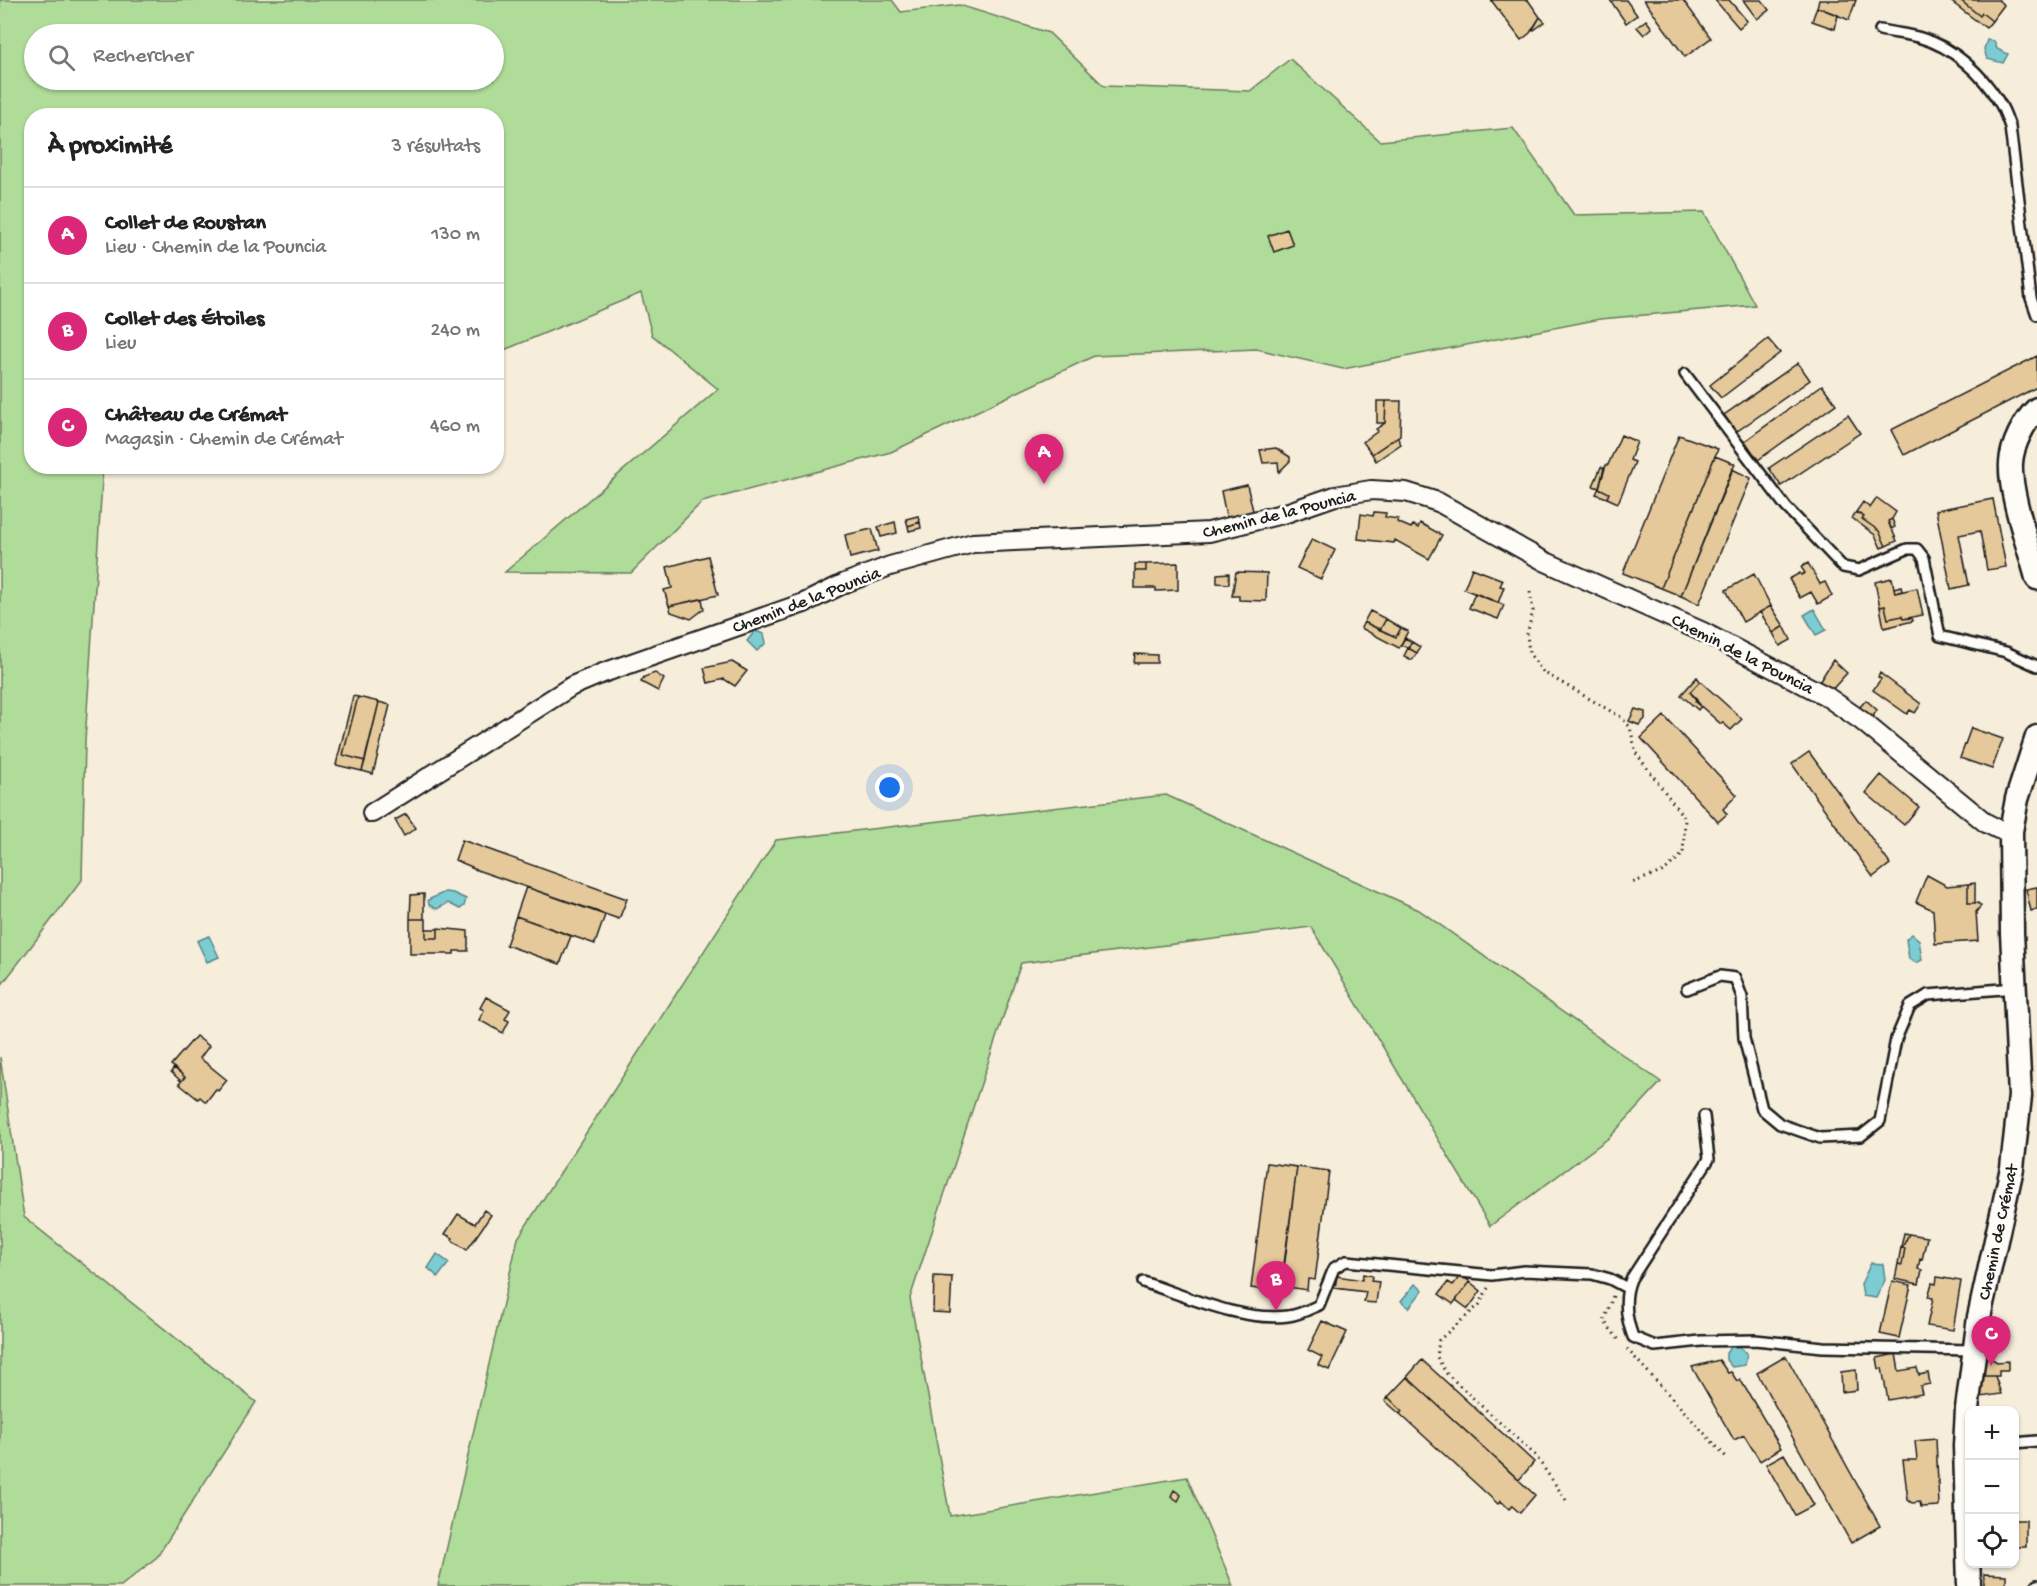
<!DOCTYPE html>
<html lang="fr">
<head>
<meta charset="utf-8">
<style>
	body { margin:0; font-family:"Gochi Hand",sans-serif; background:#f2f2f2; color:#222 }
	.controls { position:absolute; right:18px; bottom:18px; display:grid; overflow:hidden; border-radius:12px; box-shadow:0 2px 4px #0004 }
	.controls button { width:54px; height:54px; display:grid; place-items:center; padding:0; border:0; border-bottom:2px solid #e0e0e0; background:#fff; color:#222; font:30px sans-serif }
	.you { position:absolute; left:890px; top:788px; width:21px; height:21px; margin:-15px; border:4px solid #fff; border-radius:50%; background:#1a73e8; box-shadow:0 0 0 9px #1a73e833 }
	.badge { display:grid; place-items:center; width:39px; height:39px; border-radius:50%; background:#db2777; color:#fff; font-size:20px; font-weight:700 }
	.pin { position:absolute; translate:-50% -50px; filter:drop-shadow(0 2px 3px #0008) }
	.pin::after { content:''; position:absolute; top:32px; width:21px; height:18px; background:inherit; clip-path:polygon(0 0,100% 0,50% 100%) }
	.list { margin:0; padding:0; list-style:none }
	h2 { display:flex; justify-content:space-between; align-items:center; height:78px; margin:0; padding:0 24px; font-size:26px }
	h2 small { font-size:20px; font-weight:400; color:#767676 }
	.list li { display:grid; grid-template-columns:39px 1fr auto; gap:18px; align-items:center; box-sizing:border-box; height:96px; padding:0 24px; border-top:2px solid #e0e0e0 }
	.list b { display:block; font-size:22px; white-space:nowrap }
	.list p { margin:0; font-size:20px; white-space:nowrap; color:#767676 }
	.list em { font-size:20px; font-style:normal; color:#767676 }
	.icon { flex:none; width:33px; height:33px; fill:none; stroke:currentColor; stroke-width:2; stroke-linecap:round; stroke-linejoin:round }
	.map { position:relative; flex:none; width:2037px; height:1586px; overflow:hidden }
	.search { position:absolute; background:#fff; box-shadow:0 2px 4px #0004; left:24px; top:24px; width:480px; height:66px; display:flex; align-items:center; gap:15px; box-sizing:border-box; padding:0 21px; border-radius:33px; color:#767676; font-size:22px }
	.panel { position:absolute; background:#fff; box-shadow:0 2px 4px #0004; left:24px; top:108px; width:480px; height:366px; border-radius:24px }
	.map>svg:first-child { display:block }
	.green { fill:#b0dc9a; stroke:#667c5b; stroke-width:1.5; fill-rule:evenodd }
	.water { fill:#7ccdd3; stroke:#56868a; stroke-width:1.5 }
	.building { fill:#e5c99a; stroke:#1c1c1c; stroke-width:1.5 }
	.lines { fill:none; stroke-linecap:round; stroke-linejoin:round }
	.service-casing { stroke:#1c1c1c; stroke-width:14 }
	.minor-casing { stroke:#1c1c1c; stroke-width:22 }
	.tertiary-casing { stroke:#1c1c1c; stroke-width:27 }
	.path { stroke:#1c1c1c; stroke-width:3; stroke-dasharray:1.5 4.5; stroke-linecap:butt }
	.service { stroke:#fdfcf7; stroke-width:9 }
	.minor { stroke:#fdfcf7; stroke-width:18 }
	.tertiary { stroke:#fdfcf7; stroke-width:22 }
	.labels { text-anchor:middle; stroke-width:5; stroke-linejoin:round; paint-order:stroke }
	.street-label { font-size:18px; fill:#1c1c1c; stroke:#fdfcf7 }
</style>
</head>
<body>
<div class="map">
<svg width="2037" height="1586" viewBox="0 0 2037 1586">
	<rect width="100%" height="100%" fill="#f6eddb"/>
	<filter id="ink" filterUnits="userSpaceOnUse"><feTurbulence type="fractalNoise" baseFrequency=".0167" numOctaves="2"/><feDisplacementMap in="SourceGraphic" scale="12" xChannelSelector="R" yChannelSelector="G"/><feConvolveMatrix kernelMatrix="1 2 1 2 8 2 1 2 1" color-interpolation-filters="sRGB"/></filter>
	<g filter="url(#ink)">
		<path class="green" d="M 0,0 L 892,0 L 901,12 L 959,5 L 1049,33 L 1104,86 L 1250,91 L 1290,59 L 1380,141 L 1513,128 L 1574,215 L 1704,212 L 1755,305 L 1600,319 L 1343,369 L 1257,349 L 1094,356 L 891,452 L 702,502 L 631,573 L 505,572 L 718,389 L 652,335 L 641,293 L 497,353 L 496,116 L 32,116 L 32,466 L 103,467 L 85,741 L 82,880 L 0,987 ZM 34,34 L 494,34 L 494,80 L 34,80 Z
			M 1166,795 L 1419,910 L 1661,1082 L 1610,1137 L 1490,1226 L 1311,927 L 1021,963 L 910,1298 L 950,1516 L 1187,1477 L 1233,1586 L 438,1586 L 518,1238 L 776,840 Z
			M 0,1057 L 24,1217 L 256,1402 L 157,1557 L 121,1586 L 0,1586 Z"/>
		<path class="water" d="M 1987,40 L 1994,41 L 1997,49 L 2008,54 L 2003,63 L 1987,59 L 1984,49 Z
			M 1814,609 L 1826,630 L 1816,635 L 1804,615 Z
			M 755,631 L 764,634 L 766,643 L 757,651 L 747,641 Z
			M 445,892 L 453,893 L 466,899 L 464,906 L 460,909 L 448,903 L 437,909 L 429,905 L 428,900 Z
			M 1912,934 L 1919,940 L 1922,960 L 1916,963 L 1909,959 L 1906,939 Z
			M 209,936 L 219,957 L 207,962 L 197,941 Z
			M 437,1254 L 449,1263 L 438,1277 L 428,1268 Z
			M 1871,1263 L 1883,1264 L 1885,1280 L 1876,1298 L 1863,1296 L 1861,1284 Z
			M 1415,1284 L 1423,1290 L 1409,1308 L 1401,1301 Z
			M 1739,1346 L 1747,1354 L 1745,1365 L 1732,1367 L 1726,1360 L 1726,1353 L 1731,1347 Z"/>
		<path class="building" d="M 1491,0 L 1528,0 L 1540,17 L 1530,33 L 1521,40 Z
			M 1610,0 L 1626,0 L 1637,15 L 1626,23 Z
			M 1644,0 L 1683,0 L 1711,38 L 1685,57 Z
			M 1715,0 L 1729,0 L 1747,21 L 1739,28 Z
			M 1743,0 L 1762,0 L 1769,10 L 1757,19 Z
			M 1819,0 L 1856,0 L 1849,20 L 1817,7 Z
			M 1949,0 L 1960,0 L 1980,16 L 1982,13 L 1992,21 L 1986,28 Z
			M 1960,0 L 1998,0 L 2004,5 L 1992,21 L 1982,13 L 1980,16 Z
			M 1817,7 L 1838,15 L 1835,29 L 1812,21 Z
			M 1540,17 L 1545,22 L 1534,30 L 1533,29 Z
			M 1646,20 L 1652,28 L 1644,35 L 1637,27 Z
			M 1287,229 L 1293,245 L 1274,252 L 1268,236 Z
			M 1768,339 L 1780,353 L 1721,398 L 1710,385 Z
			M 2037,356 L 2037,387 L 1904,455 L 1891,430 Z
			M 1798,363 L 1810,380 L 1736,432 L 1724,415 Z
			M 1822,385 L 1836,404 L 1758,460 L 1745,441 Z
			M 1377,401 L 1386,401 L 1385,423 L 1377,423 Z
			M 1386,401 L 1401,401 L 1400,435 L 1372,454 L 1363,442 L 1378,431 L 1376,429 L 1385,423 Z
			M 1848,415 L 1860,433 L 1781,486 L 1769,468 Z
			M 1621,435 L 1637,442 L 1630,460 L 1635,462 L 1618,503 L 1607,498 L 1609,493 L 1599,488 L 1606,465 L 1608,465 Z
			M 1679,435 L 1718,449 L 1661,588 L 1623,573 Z
			M 1397,437 L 1401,444 L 1376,461 L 1372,454 Z
			M 1276,448 L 1290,457 L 1290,461 L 1279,472 L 1278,462 L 1263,463 L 1260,450 Z
			M 1715,456 L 1735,464 L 1681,596 L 1661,588 Z
			M 1601,467 L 1604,468 L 1599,488 L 1593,486 Z
			M 1732,469 L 1751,478 L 1699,604 L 1681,596 Z
			M 1247,485 L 1254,515 L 1227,521 L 1221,491 Z
			M 1599,488 L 1609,493 L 1607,498 L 1596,494 Z
			M 1877,498 L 1896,512 L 1892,519 L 1888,521 L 1897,541 L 1886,546 L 1879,531 L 1862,519 L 1864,517 L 1856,512 L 1863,502 L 1870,508 Z
			M 1993,499 L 2006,567 L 1987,570 L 1980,531 L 1959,535 L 1969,585 L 1951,589 L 1936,510 Z
			M 1374,512 L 1386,513 L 1385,517 L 1398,519 L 1397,522 L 1411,528 L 1413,525 L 1418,528 L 1420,523 L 1442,535 L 1429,559 L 1395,540 L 1394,543 L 1358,539 L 1361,514 L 1373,516 Z
			M 1856,512 L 1864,517 L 1862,519 L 1879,531 L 1886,546 L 1881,548 L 1875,535 L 1852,518 Z
			M 918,516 L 920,522 L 908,526 L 906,519 Z
			M 1892,519 L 1895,527 L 1891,529 L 1888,521 Z
			M 895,522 L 897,533 L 881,537 L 878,527 Z
			M 920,522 L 921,528 L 909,531 L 908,526 Z
			M 872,529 L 878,551 L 850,558 L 845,535 Z
			M 1312,539 L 1335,550 L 1321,579 L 1297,568 Z
			M 708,556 L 718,595 L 669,606 L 664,590 L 672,588 L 667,567 Z
			M 1178,563 L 1178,590 L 1156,591 L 1156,588 L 1135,588 L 1135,571 L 1146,571 L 1146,564 Z
			M 1808,563 L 1820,584 L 1825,582 L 1832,596 L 1818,604 L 1811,592 L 1800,598 L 1789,579 L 1800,573 L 1801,575 L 1805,573 L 1801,567 Z
			M 1135,564 L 1146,564 L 1146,571 L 1135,571 Z
			M 1472,568 L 1503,580 L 1500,586 L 1504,587 L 1498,603 L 1464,589 Z
			M 1236,572 L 1267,573 L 1266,601 L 1239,600 L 1239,596 L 1232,596 Z
			M 1229,573 L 1229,584 L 1217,583 L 1217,574 Z
			M 1754,574 L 1771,606 L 1743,622 L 1726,590 Z
			M 1892,578 L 1895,593 L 1917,588 L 1923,615 L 1903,619 L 1902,616 L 1888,619 L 1885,606 L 1880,607 L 1875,582 Z
			M 1901,586 L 1902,591 L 1895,593 L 1894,588 Z
			M 1475,593 L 1504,605 L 1498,619 L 1469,608 Z
			M 702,599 L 704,609 L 691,619 L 671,612 L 669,606 Z
			M 1771,606 L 1784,626 L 1773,633 L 1760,612 Z
			M 1885,606 L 1888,619 L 1902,616 L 1903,619 L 1912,618 L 1913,621 L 1884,628 L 1880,607 Z
			M 1370,611 L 1386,619 L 1380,630 L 1364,622 Z
			M 1386,619 L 1401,628 L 1396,637 L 1380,630 Z
			M 1364,622 L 1396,637 L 1401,628 L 1408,631 L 1399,648 L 1361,628 Z
			M 1784,626 L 1791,640 L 1780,646 L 1773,633 Z
			M 1405,638 L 1412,642 L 1408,648 L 1401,645 Z
			M 1412,642 L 1420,647 L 1417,653 L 1408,648 Z
			M 1408,648 L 1417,653 L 1412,660 L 1404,656 Z
			M 1135,654 L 1157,655 L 1157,663 L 1134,663 Z
			M 1833,660 L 1847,673 L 1829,693 L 1818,684 Z
			M 732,662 L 747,671 L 735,686 L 724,679 L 708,683 L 704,668 Z
			M 655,673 L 664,679 L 658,691 L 641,682 L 644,677 Z
			M 1880,673 L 1921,704 L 1915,713 L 1910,710 L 1907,714 L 1873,690 L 1881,679 L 1878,677 Z
			M 1697,677 L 1700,681 L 1690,692 L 1701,706 L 1698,710 L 1681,695 Z
			M 1700,681 L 1742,719 L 1731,730 L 1723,723 L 1721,724 L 1695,701 L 1697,699 L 1690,692 Z
			M 353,696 L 358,697 L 343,755 L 365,761 L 362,771 L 336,765 Z
			M 358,697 L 379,702 L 365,761 L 343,755 Z
			M 1866,700 L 1877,710 L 1872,718 L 1859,708 Z
			M 379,702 L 390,705 L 373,774 L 362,771 Z
			M 1635,709 L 1645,712 L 1645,719 L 1639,725 L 1629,721 Z
			M 1664,716 L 1737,795 L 1723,809 L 1727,814 L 1718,822 L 1641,738 Z
			M 1971,728 L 2003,739 L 1992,769 L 1960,758 Z
			M 1809,752 L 1890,864 L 1873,877 L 1792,764 Z
			M 1881,775 L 1919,807 L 1904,825 L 1866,793 Z
			M 406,814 L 416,828 L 404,836 L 395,820 Z
			M 462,840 L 627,899 L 619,919 L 471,868 L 472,867 L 455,860 Z
			M 1927,875 L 1947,886 L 1968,884 L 1968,903 L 1978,903 L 1981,906 L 1976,912 L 1978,941 L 1935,944 L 1933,910 L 1916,902 Z
			M 1975,883 L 1975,903 L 1968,903 L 1968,884 Z
			M 526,887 L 605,915 L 595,944 L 516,916 Z
			M 2037,887 L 2037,909 L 2031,911 L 2026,889 Z
			M 424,894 L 424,919 L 410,919 L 411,895 Z
			M 516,916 L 571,936 L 560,964 L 506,945 Z
			M 410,919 L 426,919 L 426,938 L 438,938 L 438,928 L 468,931 L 468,951 L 454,951 L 454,954 L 410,954 Z
			M 426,929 L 438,929 L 438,938 L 426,938 Z
			M 486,997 L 510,1010 L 505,1019 L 509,1021 L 503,1033 L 479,1020 L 484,1010 L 480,1008 Z
			M 196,1036 L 209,1046 L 200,1058 L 227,1080 L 218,1091 L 216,1089 L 206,1102 L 200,1097 L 198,1099 L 179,1084 L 185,1077 L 171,1065 Z
			M 174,1068 L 185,1077 L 181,1081 L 171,1072 Z
			M 1267,1163 L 1297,1167 L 1281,1292 L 1251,1288 Z
			M 1297,1167 L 1329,1171 L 1315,1280 L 1308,1279 L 1307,1290 L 1281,1286 Z
			M 484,1210 L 491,1215 L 467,1250 L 452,1240 L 453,1238 L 445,1234 L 458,1214 L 475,1224 Z
			M 1904,1233 L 1909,1234 L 1902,1248 L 1901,1247 Z
			M 1909,1234 L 1927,1237 L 1922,1260 L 1920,1259 L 1918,1269 L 1922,1270 L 1919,1284 L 1895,1279 L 1898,1264 L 1902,1265 L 1905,1248 L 1902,1248 Z
			M 1901,1247 L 1905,1248 L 1902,1265 L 1898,1264 Z
			M 1363,1274 L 1372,1276 L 1371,1281 L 1379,1282 L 1376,1303 L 1364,1302 L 1366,1292 L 1335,1288 L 1337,1276 L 1362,1280 Z
			M 1461,1275 L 1470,1282 L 1453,1304 L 1439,1294 L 1448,1282 L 1453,1285 Z
			M 934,1276 L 952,1277 L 950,1313 L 933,1312 Z
			M 1937,1277 L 1961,1281 L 1953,1330 L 1927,1326 L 1933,1298 L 1928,1297 L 1932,1283 L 1936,1284 Z
			M 1892,1281 L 1911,1285 L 1899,1338 L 1880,1334 Z
			M 1470,1282 L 1481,1291 L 1468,1309 L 1456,1300 Z
			M 1322,1321 L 1347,1332 L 1329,1370 L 1318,1365 L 1322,1357 L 1308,1350 Z
			M 1896,1354 L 1899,1371 L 1917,1368 L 1919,1375 L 1928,1373 L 1930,1384 L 1920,1386 L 1922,1394 L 1888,1400 L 1882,1368 L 1879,1369 L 1877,1358 Z
			M 1786,1356 L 1880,1526 L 1851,1543 L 1757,1373 Z
			M 1982,1356 L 1987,1356 L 1997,1362 L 2008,1361 L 2008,1370 L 1999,1370 L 1999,1376 L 1979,1376 Z
			M 1422,1360 L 1534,1462 L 1519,1480 L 1407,1377 Z
			M 1719,1360 L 1728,1373 L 1731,1372 L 1737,1381 L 1740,1379 L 1781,1448 L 1760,1461 L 1744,1435 L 1734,1440 L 1692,1367 Z
			M 1856,1370 L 1857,1390 L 1842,1392 L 1841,1372 Z
			M 1979,1376 L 1995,1376 L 2001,1394 L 1981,1397 Z
			M 1407,1377 L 1535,1495 L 1520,1513 L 1512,1506 L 1509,1509 L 1501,1501 L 1498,1504 L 1400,1414 L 1402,1411 L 1388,1397 Z
			M 1388,1397 L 1402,1411 L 1400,1414 L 1385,1401 Z
			M 1936,1439 L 1939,1506 L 1921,1507 L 1920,1502 L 1912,1503 L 1908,1500 L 1903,1460 L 1917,1460 L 1915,1441 Z
			M 1784,1454 L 1814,1505 L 1795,1515 L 1766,1464 Z
			M 1174,1490 L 1181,1495 L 1178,1501 L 1171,1496 Z
			M 2014,1520 L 2026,1520 L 2026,1547 L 2014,1547 Z
			M 1984,1574 L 2006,1575 L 2006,1586 L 1984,1586 Z"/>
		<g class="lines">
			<g class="service-casing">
				<path id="service" d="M 1880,30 C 1894,33 1908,34 1921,38 C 1953,47 1982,74 1999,102 C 2004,109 2007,119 2010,127 L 2031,298 L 2037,315
					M 1685,374 L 1786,507 L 1843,567 L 1859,570 L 1907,549 L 1917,549 L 1924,558 L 1940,636 L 2006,652 L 2037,666
					M 1687,989 L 1720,976 L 1735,978 L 1742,997 L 1744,1038 L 1762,1109 L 1780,1124 L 1820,1138 L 1861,1136 L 1880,1121 L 1896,1039 L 1910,1006 L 1928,995 L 2015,988
					M 1704,1116 L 1709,1159 L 1631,1279 C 1623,1298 1626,1318 1633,1337 L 1655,1346 L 1701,1341 L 1755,1340 L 1823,1347 L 1973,1350
					M 1143,1282 C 1186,1296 1242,1322 1288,1316 C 1299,1315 1310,1309 1319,1305 L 1334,1268 L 1346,1261 L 1492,1275 L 1524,1271 L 1592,1274 L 1610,1279 L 1627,1288
					M 2014,1443 L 2037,1441
					M 2036,1586 L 2037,1585"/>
			</g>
			<g class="minor-casing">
				<path id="minor" d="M 372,813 L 572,686 L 603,673 L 804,603 L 845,583 L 890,566 L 973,543 L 1209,532 L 1286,513 L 1335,496 L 1371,490 L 1406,492 L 1438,502 L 1544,561 L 1703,632 L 1826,696 L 1862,721 L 1986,823 L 1998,829 L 2011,831"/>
			</g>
			<g class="tertiary-casing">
				<path id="tertiary" d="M 2037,409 C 2024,421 2012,445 2011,463 C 2009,493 2029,547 2037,578
					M 1969,1586 L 1965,1446 L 1967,1409 L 1979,1317 L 2012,1168 L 2020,1096 L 2012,933 L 2011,831 L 2017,799 L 2037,737"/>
			</g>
			<path class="path" d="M 1530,592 L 1533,611 L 1527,634 L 1529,653 L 1543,672 L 1621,717 L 1630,727 L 1636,753 L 1685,819 L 1683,854 L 1664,871 L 1629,884
				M 1488,1288 L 1479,1305 L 1439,1340 L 1437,1357 L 1446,1373 L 1535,1455 L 1566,1500
				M 1613,1296 L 1604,1321 L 1619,1340
				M 1627,1349 L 1727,1458"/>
			<use href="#service" class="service"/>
			<use href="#minor" class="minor"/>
			<use href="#tertiary" class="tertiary"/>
		</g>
	</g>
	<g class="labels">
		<g class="street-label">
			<text transform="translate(1279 513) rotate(-14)" y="6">Chemin de la Pouncia</text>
			<text transform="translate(806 599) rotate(-21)" y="6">Chemin de la Pouncia</text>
			<text transform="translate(1743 653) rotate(27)" y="6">Chemin de la Pouncia</text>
			<text transform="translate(1997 1232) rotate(-78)" y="6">Chemin de Crémat</text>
		</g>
	</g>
</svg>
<div class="controls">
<button>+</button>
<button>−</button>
<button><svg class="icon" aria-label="locate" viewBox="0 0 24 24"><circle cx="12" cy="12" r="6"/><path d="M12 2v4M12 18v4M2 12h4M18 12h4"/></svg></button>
</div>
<div class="you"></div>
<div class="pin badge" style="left:1044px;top:484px">A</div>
<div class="pin badge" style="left:1276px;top:1311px">B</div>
<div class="pin badge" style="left:1991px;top:1366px">C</div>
<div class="search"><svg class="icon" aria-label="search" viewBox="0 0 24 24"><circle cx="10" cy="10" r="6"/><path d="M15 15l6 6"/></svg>Rechercher</div>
<section class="panel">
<h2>À proximité<small>3 résultats</small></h2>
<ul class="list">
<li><span class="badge">A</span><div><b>Collet de Roustan</b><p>Lieu · Chemin de la Pouncia</p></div><em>130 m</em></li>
<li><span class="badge">B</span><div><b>Collet des Étoiles</b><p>Lieu</p></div><em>240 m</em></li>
<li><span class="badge">C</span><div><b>Château de Crémat</b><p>Magasin · Chemin de Crémat</p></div><em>460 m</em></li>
</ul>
</section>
</div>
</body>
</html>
